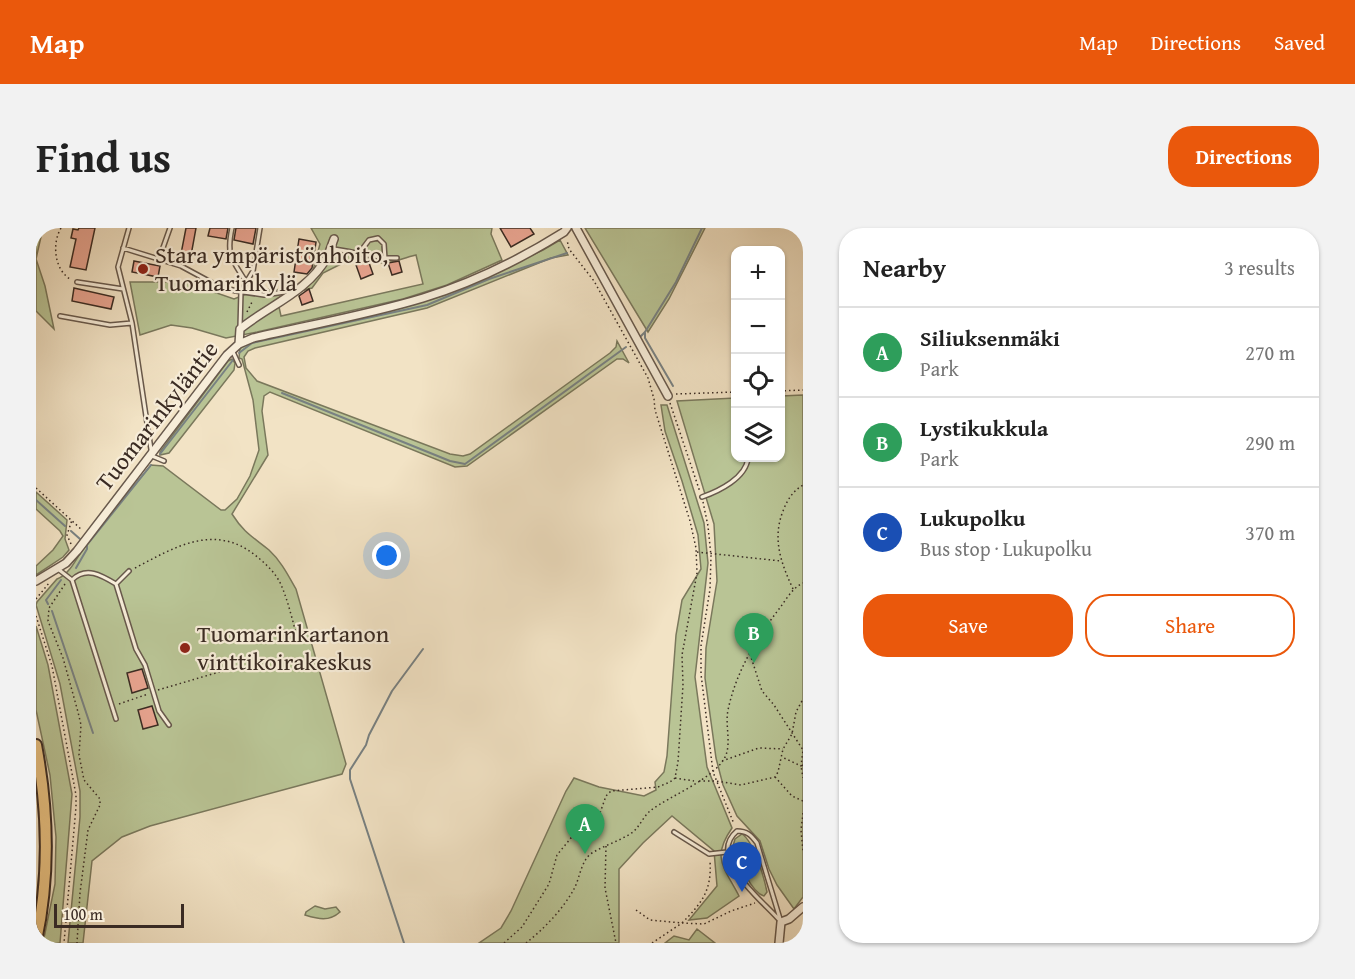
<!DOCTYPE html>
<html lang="en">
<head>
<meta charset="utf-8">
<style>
	body { margin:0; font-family:"Gentium Book Plus",serif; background:#f2f2f2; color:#222 }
	.controls { position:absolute; right:18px; top:18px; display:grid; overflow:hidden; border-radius:12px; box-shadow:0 2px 4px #0004 }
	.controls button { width:54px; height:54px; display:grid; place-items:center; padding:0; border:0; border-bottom:2px solid #e0e0e0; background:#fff; color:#222; font:30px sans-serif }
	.scale { position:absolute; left:18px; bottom:15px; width:130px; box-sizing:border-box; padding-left:6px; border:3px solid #3a2b23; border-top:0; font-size:16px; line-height:21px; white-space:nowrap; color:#3a2b23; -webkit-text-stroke:4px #f7edd9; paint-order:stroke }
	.you { position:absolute; left:351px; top:328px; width:21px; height:21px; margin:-15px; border:4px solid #fff; border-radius:50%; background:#1a73e8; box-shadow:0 0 0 9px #1a73e833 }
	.badge { display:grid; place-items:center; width:39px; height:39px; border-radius:50%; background:#ea580c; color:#fff; font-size:20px; font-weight:700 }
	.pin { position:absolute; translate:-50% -50px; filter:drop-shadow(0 2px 3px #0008) }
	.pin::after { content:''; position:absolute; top:32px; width:21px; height:18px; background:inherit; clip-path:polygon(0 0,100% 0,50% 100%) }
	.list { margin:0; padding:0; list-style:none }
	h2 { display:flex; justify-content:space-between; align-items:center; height:78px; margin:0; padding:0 24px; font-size:26px }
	h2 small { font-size:20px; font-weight:400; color:#767676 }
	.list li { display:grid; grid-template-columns:39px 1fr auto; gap:18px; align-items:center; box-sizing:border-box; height:90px; padding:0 24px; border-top:2px solid #e0e0e0 }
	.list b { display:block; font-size:22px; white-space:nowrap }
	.list p { margin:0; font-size:20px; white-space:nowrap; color:#767676 }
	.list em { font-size:20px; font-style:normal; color:#767676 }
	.actions { display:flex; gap:12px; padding:18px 24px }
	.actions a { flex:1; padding:14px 0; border:2px solid #ea580c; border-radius:24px; text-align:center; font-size:21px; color:#ea580c }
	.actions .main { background:#ea580c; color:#fff }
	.icon { flex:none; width:33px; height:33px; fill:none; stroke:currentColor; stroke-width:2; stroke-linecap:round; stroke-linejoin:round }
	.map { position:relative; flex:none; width:767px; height:715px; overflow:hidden; border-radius:24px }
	header { display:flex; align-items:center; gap:36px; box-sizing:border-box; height:84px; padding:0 30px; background:#ea580c; color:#fff }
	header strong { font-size:28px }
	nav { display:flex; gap:33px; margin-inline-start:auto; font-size:21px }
	.intro { display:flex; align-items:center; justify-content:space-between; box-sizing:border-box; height:144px; padding:0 36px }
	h1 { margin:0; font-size:42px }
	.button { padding:15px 27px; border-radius:24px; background:#ea580c; color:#fff; font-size:21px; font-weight:700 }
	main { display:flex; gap:36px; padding:0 36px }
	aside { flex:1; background:#fff; border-radius:24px; box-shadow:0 2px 4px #0004 }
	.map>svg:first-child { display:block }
	.green { fill:#b9c495; stroke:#7a785c; stroke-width:1.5; fill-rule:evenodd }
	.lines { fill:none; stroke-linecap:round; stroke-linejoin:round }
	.stream { stroke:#788182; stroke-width:2 }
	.building { fill:#e8a490; stroke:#3a2b23; stroke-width:1.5 }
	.service-casing { stroke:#68594c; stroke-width:6 }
	.minor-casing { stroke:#68594c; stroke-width:10 }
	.primary-casing { stroke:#3a2b23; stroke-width:14 }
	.path { stroke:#3a2b23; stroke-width:1.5; stroke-dasharray:1.5 3; stroke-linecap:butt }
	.service { stroke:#f7edd9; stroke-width:3 }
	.minor { stroke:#f7edd9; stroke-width:7 }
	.primary { stroke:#e9c282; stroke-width:10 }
	.poi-dot { fill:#8f2418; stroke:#f7edd9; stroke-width:2 }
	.labels { text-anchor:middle; stroke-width:4.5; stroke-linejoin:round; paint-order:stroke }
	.poi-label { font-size:24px; fill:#3a2b23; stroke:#f7edd9; text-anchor:start }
	.street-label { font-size:24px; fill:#3a2b23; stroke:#f7edd9 }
</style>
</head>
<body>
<header>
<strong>Map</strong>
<nav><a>Map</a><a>Directions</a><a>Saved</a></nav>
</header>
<div class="intro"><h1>Find us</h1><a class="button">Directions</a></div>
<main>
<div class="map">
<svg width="767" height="715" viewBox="0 0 767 715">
	<rect width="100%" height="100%" fill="#f2e3c5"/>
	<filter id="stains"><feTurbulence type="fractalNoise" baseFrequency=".00333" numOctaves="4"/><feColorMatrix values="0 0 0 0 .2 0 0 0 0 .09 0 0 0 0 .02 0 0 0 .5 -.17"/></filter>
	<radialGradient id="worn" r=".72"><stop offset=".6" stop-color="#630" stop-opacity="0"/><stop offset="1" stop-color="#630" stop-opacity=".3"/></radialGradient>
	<path class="green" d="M 0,0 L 7,0 L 0,31 L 9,58 L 18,101 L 0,83 Z
		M 275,0 L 456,0 L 455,6 L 466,32 L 411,57 L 367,71 L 221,104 L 190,110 L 156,100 L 135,97 L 104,107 L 94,54 L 149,54 L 198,71 L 223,61 L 253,62 L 269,54 L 276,46 L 284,16 ZM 380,27 L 387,56 L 245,88 L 243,79 L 261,64 L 276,60 L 287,45 L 307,35 L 332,30 C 351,41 361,31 380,27 Z
		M 549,0 L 669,0 L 633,71 L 612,104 Z
		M 524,12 L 532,27 L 515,30 L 391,80 L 219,120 L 212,123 L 208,129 L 210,140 L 221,153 L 414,226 L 427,228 L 434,226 L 574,125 L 580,119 L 581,113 L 593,135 L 587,131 L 581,131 L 431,238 L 419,239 L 234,164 L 228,168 L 226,183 L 232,227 L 196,286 C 208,305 217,309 233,322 C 245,333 252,347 260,361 L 310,536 L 306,546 L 114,598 L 86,609 L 56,633 L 47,715 L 32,715 L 44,589 L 44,563 L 24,456 L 0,377 L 1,374 L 21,351 C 33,347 41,330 48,319 L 115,237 L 127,238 L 185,282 L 189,282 L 201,271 L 214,248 L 223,222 L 217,172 L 206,131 L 203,130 L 204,120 L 216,114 L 389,73 L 470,39 L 507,22 Z
		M 196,131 L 199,135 L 198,142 L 133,225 L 124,227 L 124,224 L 192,133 Z
		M 767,167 L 767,669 L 758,681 L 741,657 L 733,641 L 724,613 L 701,588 L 687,557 L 680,530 L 669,450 L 670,420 L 681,353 L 678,296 L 641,173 L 699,170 L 700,230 L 744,230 L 745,168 Z
		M 625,177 L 631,177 L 668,295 L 672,335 L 659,449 L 671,539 L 696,600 C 675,630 688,639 703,668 L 671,690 L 653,692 L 681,658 L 678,623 L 636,588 L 607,615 L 583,641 L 583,715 L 443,715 L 465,700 L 475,683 L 530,563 L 538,550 L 563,559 L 608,568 L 620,562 L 619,554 L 628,544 L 631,528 L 640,407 L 646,372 L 665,341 L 662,307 L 646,253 L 629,203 Z
		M 0,264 L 31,292 L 29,311 L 33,322 L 27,329 L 0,347 L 0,338 L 17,322 L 27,308 L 24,303 L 0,281 Z
		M 0,398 L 12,437 L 36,566 L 24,715 L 7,715 L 19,656 L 20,609 L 14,547 L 0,482 Z
		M 706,606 C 718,614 728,649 731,664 L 728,668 C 714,664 702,631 697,618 L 699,611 Z
		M 279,678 L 289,681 L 300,679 L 304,684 C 293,694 282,691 269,687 L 270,684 Z
		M 661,701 L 679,715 L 629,715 L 638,708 L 653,712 Z"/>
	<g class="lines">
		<path class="stream" d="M 609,105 L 609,110 L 637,158
			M 604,109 L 609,104 L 640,54 L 666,0
			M 203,125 L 216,115 L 391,77 L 453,51 L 531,25
			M 246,165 L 414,233 L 429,236 L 590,119
			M 124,226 L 197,132
			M 0,272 L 29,298
			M 35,303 L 44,311
			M 51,317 L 115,237
			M 40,340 L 51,321 L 51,317
			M 12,376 L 10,372 L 25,352
			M 16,383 L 57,505
			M 368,715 L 314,551 L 314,542 L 330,517 L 333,507 L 356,463 L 387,421"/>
	</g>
	<path class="building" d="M 43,0 L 59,0 L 50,42 L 34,39 L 40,11 L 35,10 L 37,1 L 42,2 Z
		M 150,0 L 160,0 L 154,33 L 144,31 Z
		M 174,0 L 192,0 L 190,11 L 172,8 Z
		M 200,0 L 220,0 L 217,16 L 198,12 Z
		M 464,0 L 494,0 L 498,6 L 475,19 Z
		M 263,11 L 280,14 L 276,40 L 271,46 L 258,44 Z
		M 332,32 L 337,46 L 325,51 L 320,37 Z
		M 98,33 L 124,38 L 122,49 L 96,44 Z
		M 363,33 L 366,44 L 356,47 L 352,35 Z
		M 38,60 L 78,69 L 75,81 L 36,73 Z
		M 273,61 L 277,73 L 266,77 L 263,68 Z
		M 106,441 L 112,460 L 96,465 L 91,445 Z
		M 116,478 L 122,497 L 107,501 L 102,482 Z"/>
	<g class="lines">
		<g class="service-casing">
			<path id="service" d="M 93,0 L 82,39 L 96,95 L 116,228 L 128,233
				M 196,0 C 190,28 196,31 210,54
				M 87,20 L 145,38 L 182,58 L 200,63 L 228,67 L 256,63
				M 296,21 C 318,23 339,31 361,30
				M 324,24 L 333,12 L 342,10 L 348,16 L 349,31
				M 123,31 L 134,0
				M 41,54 L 87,61
				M 24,88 L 74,97 L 96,95
				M 204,99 L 205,63 L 217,43 L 224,0
				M 197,124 L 203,137
				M 666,269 C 683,263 710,250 712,230
				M 22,341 L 36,352 L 80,491
				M 36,352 C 50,338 65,347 80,356 L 100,421 L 109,437 L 123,483 L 133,497
				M 80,356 L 93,343
				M 701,603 C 711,603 715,607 721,615 L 745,694 C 729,674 669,630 701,603 Z
				M 638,604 L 673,626 L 691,624"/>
		</g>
		<g class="minor-casing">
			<path id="minor" d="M 540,0 L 632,168
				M 203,116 L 204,101 C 232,78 273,63 291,29 C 294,23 296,16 298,11
				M 0,353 L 30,335 L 41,323 L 191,127 L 203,116 L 217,110 C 273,97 331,87 387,70 C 436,55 485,31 528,4 L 531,0
				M 743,715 L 745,694 L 753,691 L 767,679"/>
		</g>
		<g class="primary-casing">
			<path id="primary" d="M 0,517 C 12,581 14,648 0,713"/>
		</g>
		<path class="path" d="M 25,0 C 16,15 18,41 34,51
			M 211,84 L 217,72
			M 744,163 L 767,162
			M 640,166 L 700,164
			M 634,175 L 664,264
			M 0,260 L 46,302
			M 667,274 L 672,298 L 675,328 L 674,361 L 665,418 L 665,446 L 677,544 L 698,596
			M 35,316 L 31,307 L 36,292
			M 661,324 L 745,333
			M 99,340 C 139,319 178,295 219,327 C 230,336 241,346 246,359 C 253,376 257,395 262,412
			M 29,356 L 13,380 L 12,393 L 27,430 L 42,484 L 45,497 L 43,527 L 48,552 L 64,571 L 64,577 L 52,602 L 44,665 L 41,715
			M 757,361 C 745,335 736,311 747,283 C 751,272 757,263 767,257
			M 0,371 L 13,355
			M 0,388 L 16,438 L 40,567 L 40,579 L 28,715
			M 714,426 L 726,463 L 738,477 L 767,522 L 765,538 L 746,529
			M 122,462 L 190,442
			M 83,476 L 112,466
			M 686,533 L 723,520 L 747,521
			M 767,537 L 765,538 L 767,550
			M 739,549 L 756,568 L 767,573
			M 639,550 L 658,553
			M 663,553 L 680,553 L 705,557 L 739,549 L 742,544 L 747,521 L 756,506 L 760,484 L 767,471
			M 767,585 L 765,602 L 767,623
			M 570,618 L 569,660 L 580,715
			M 600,682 L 614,692 L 646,695 C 666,675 676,662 674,633
			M 468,715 L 486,699 L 513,656 L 521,627 L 539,605 L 556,596 L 564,585 L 570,568 L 575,563 L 622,559 L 634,554 L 639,550 L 642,534 L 647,457 L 646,427 L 661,345 L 660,320 L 654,293 L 619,182 L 618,171 L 612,150 L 558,53 L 533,21 L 531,12
			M 490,715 C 508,701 527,681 538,661 C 544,650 545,632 556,625 C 569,617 584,613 597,604 C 604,598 607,589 614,583 C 633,568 681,550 690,527 C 695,513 689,497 692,482 C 700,444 720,411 743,381 C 750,372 756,360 767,355
			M 616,715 L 646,695 L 668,696 L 695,683 L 719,675"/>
		<use href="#service" class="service"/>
		<use href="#minor" class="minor"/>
		<use href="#primary" class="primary"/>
	</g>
	<g class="poi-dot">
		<circle cx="107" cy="41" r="6"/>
		<circle cx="149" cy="420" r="6"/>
	</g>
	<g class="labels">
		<g class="poi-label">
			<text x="119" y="35">Stara ympäristönhoito,<tspan x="119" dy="28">Tuomarinkylä</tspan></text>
			<text x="161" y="414">Tuomarinkartanon<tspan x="161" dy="28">vinttikoirakeskus</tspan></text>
		</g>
		<g class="street-label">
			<text transform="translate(121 188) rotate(-52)" y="8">Tuomarinkyläntie</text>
		</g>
	</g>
	<rect width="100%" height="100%" filter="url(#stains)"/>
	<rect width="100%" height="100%" fill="url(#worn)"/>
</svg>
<div class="controls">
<button>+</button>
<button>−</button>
<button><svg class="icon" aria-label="locate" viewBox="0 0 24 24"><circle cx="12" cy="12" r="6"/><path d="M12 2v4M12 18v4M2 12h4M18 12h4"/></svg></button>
<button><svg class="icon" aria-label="layers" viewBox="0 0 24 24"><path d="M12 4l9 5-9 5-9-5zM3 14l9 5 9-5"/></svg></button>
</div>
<div class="scale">100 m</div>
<div class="you"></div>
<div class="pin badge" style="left:549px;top:626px;background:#2e9e5b">A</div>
<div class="pin badge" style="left:718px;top:435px;background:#2e9e5b">B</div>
<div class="pin badge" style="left:706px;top:664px;background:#1a4fb4">C</div>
</div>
<aside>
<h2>Nearby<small>3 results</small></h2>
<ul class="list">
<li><span class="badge" style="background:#2e9e5b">A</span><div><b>Siliuksenmäki</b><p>Park</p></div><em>270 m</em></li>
<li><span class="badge" style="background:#2e9e5b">B</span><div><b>Lystikukkula</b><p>Park</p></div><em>290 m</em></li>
<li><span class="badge" style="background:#1a4fb4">C</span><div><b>Lukupolku</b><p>Bus stop · Lukupolku</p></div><em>370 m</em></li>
</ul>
<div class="actions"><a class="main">Save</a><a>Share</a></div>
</aside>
</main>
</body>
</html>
